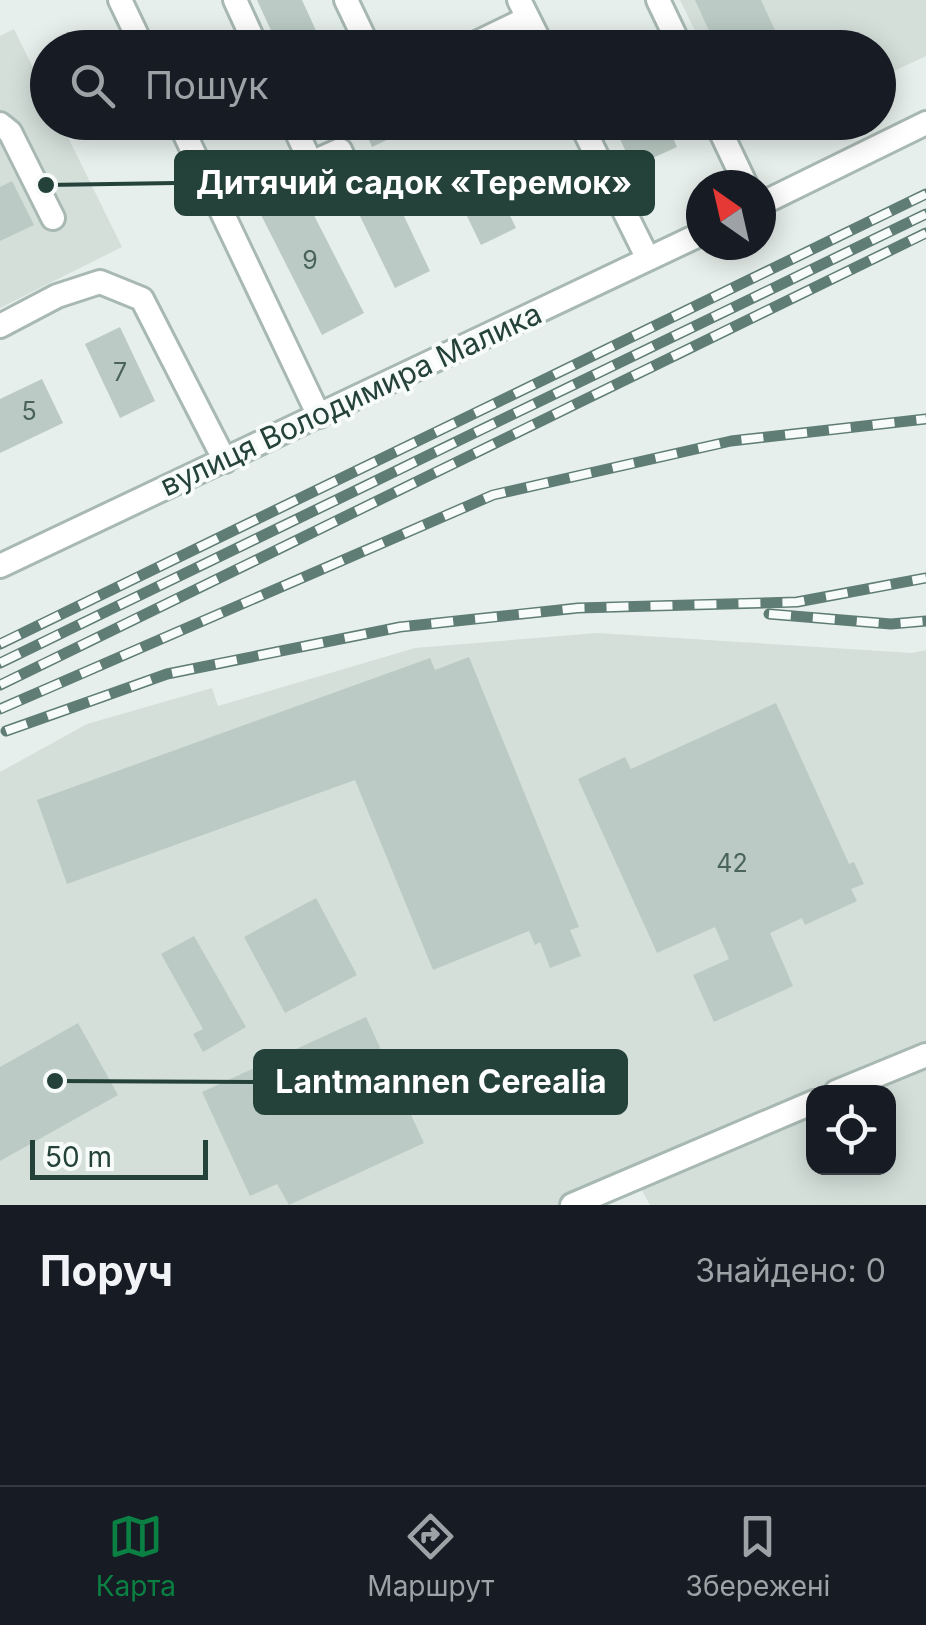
<!DOCTYPE html>
<html lang="uk">
<head>
<meta charset="utf-8">
<style>
	body { margin:0; font-family:Inter,sans-serif; background:#20242c; color:#f1f3f6 }
	.controls { position:absolute; right:30px; bottom:30px; display:grid; overflow:hidden; border-radius:20px; box-shadow:0 5px 25px #0003 }
	.controls button { width:90px; height:90px; display:grid; place-items:center; padding:0; border:0; border-bottom:2px solid #363941; background:#171b24; color:#f1f3f6; font:50px sans-serif }
	.compass { position:absolute; left:686px; top:170px; width:90px; height:90px; border-radius:50%; background:#171b24; box-shadow:0 5px 25px #0003; rotate:326deg }
	.scale { position:absolute; left:30px; bottom:25px; width:178px; box-sizing:border-box; padding-left:10px; border:5px solid #24423a; border-top:0; font-size:28px; line-height:35px; white-space:nowrap; color:#24423a; -webkit-text-stroke:8px #f7fbf9; paint-order:stroke }
	.list { margin:0; padding:0; list-style:none }
	h2 { display:flex; justify-content:space-between; align-items:center; height:130px; margin:0; padding:0 40px; font-size:42px }
	h2 small { font-size:32px; font-weight:400; color:#9ea1a6 }
	.icon { flex:none; width:55px; height:55px; fill:none; stroke:currentColor; stroke-width:2; stroke-linecap:round; stroke-linejoin:round }
	.map { position:relative; flex:none; width:926px; height:1205px; overflow:hidden }
	.search { position:absolute; background:#171b24; box-shadow:0 5px 25px #0003; left:30px; right:30px; top:30px; height:110px; display:flex; align-items:center; gap:25px; box-sizing:border-box; padding:0 35px; border-radius:55px; color:#9ea1a6; font-size:38px }
	.sheet { height:280px; background:#171b24 }
	nav { display:flex; justify-content:space-around; align-items:center; box-sizing:border-box; height:140px; border-top:2px solid #363941; background:#171b24; font-size:28px; color:#9ea1a6 }
	nav a { display:grid; justify-items:center; gap:5px }
	nav .on { color:#0b8043 }
	.map>svg:first-child { display:block }
	.built { fill:#d4dfda; fill-rule:evenodd }
	.building { fill:#bbcac4 }
	.lines { fill:none; stroke-linecap:round; stroke-linejoin:round }
	.minor-casing { stroke:#a8b8b2; stroke-width:28 }
	.minor { stroke:#fff; stroke-width:22 }
	.rail-casing { stroke:#5f7d75; stroke-width:11 }
	.rail { stroke:#f7fbf9; stroke-width:8; stroke-dasharray:22; stroke-linecap:butt }
	.labels { text-anchor:middle; stroke-width:8; stroke-linejoin:round; paint-order:stroke }
	.number-label { font-size:25px; fill:#4a645c }
	.street-label { font-size:30px; fill:#24423a; stroke:#f7fbf9 }
	.leader { fill:none; stroke:#24423a; stroke-width:4 }
	.callout-dot { fill:#24423a; stroke:#f7fbf9; stroke-width:4 }
	.callout { fill:#24423a; stroke:#24423a; stroke-width:4 }
	.callout-label { font-size:32px; text-anchor:middle; font-weight:bold; fill:#fff }
</style>
</head>
<body>
<div class="map">
<svg width="926" height="1205" viewBox="0 0 926 1205">
	<rect width="100%" height="100%" fill="#e6efeb"/>
	<path class="built" d="M 680,0 L 926,0 L 926,56 L 879,78 L 878,48 L 703,47 Z
		M 14,29 L 47,96 L 48,122 L 61,123 L 122,247 L 0,308 L 0,36 Z
		M 597,633 L 912,653 L 926,650 L 926,1205 L 650,1205 L 634,1176 L 572,1205 L 0,1205 L 0,772 L 87,724 L 212,688 L 218,706 L 415,648 ZM 814,1092 L 888,1092 L 888,1168 L 814,1168 Z"/>
	<path class="building" d="M 257,0 L 302,0 L 324,48 L 279,48 Z
		M 695,0 L 761,0 L 783,48 L 717,48 Z
		M 623,31 L 631,48 L 587,48 Z
		M 361,122 L 425,122 L 372,147 Z
		M 612,122 L 666,122 L 677,147 L 633,167 Z
		M 480,154 L 516,228 L 481,245 L 445,171 Z
		M 12,181 L 34,225 L 0,241 L 0,187 Z
		M 299,186 L 364,313 L 322,335 L 257,207 Z
		M 395,197 L 430,271 L 395,288 L 359,214 Z
		M 120,327 L 155,401 L 120,418 L 85,344 Z
		M 42,379 L 63,423 L 0,453 L 0,399 Z
		M 469,657 L 579,927 L 570,930 L 581,956 L 550,968 L 540,942 L 535,945 L 529,931 L 433,970 L 355,780 L 67,884 L 37,800 L 430,658 L 435,670 Z
		M 776,703 L 849,864 L 854,862 L 864,884 L 851,889 L 857,901 L 805,925 L 802,918 L 770,933 L 793,986 L 714,1022 L 693,975 L 729,959 L 715,927 L 657,953 L 578,779 L 625,757 L 631,769 Z
		M 316,898 L 357,975 L 285,1013 L 244,937 Z
		M 194,936 L 246,1027 L 203,1052 L 193,1034 L 203,1029 L 161,954 Z
		M 366,1017 L 424,1143 L 289,1205 L 277,1184 L 250,1196 L 202,1092 Z
		M 78,1023 L 118,1095 L 0,1161 L 0,1067 Z"/>
	<g class="lines">
		<g class="minor-casing">
			<path id="minor" d="M 120,0 L 143,48
				M 235,0 L 257,48
				M 346,0 L 369,48
				M 519,0 L 543,48
				M 658,0 L 681,48
				M 466,48 L 528,18
				M 179,122 L 319,416
				M 292,122 L 311,163 L 340,150 L 353,178
				M 580,122 L 648,259
				M 716,122 L 746,185
				M 0,124 L 10,132 L 53,218
				M 761,204 L 926,123
				M 0,326 L 57,296 L 100,282 L 142,299 L 225,461
				M 0,566 L 701,234
				M 836,1092 L 926,1055
				M 572,1205 L 814,1102"/>
		</g>
		<use href="#minor" class="minor"/>
		<g class="rail-casing">
			<path id="rail" d="M 769,614 L 891,624 L 926,621
				M 0,644 L 926,194
				M 0,663 L 926,214
				M 0,685 L 926,233
				M 0,709 L 493,495 L 731,441 L 926,419
				M 6,731 L 167,674 L 400,627 L 578,608 L 797,602 L 926,578"/>
		</g>
		<use href="#rail" class="rail"/>
	</g>
	<g class="labels">
		<g class="number-label">
			<text x="310" y="269">9</text>
			<text x="120" y="381">7</text>
			<text x="29" y="420">5</text>
			<text x="732" y="872">42</text>
		</g>
		<g class="street-label">
			<text transform="translate(351 400) rotate(-25)" y="10">вулиця Володимира Малика</text>
		</g>
	</g>
	<path class="leader" d="M46 185L176 183M55 1081L255 1082"/>
	<g class="callout-dot">
		<circle cx="46" cy="185" r="10"/>
		<circle cx="55" cy="1081" r="10"/>
	</g>
	<g class="callout">
		<rect x="176" y="152" width="477" height="62" rx="10"/>
		<rect x="255" y="1051" width="371" height="62" rx="10"/>
	</g>
	<g class="callout-label">
		<text x="414" y="194">Дитячий садок «Теремок»</text>
		<text x="441" y="1093">Lantmannen Cerealia</text>
	</g>
</svg>
<div class="controls">
<button><svg class="icon" aria-label="locate" viewBox="0 0 24 24"><circle cx="12" cy="12" r="6"/><path d="M12 2v4M12 18v4M2 12h4M18 12h4"/></svg></button>
</div>
<svg class="compass" viewBox="-18 -18 36 36"><path d="M0-13l5 13h-10z" fill="#e53935"/><path d="M0 13l5-13h-10z" fill="#9ea1a6"/></svg>
<div class="scale">50 m</div>
<div class="search"><svg class="icon" aria-label="search" viewBox="0 0 24 24"><circle cx="10" cy="10" r="6"/><path d="M15 15l6 6"/></svg>Пошук</div>
</div>
<section class="sheet">
<h2>Поруч<small>Знайдено: 0</small></h2>
<ul class="list">
</ul>
</section>
<nav>
<a class="on"><svg class="icon" aria-label="map" viewBox="0 0 24 24"><path d="M3 6l6-2 6 2 6-2v14l-6 2-6-2-6 2zM9 4v14M15 6v14"/></svg>Карта</a>
<a><svg class="icon" aria-label="directions" viewBox="0 0 24 24"><path d="M12 3l9 9-9 9-9-9zM9 14v-3h6M13 9l2 2-2 2"/></svg>Маршрут</a>
<a><svg class="icon" aria-label="saved" viewBox="0 0 24 24"><path d="M7 4h10v16l-5-4-5 4z"/></svg>Збережені</a>
</nav>
</body>
</html>
